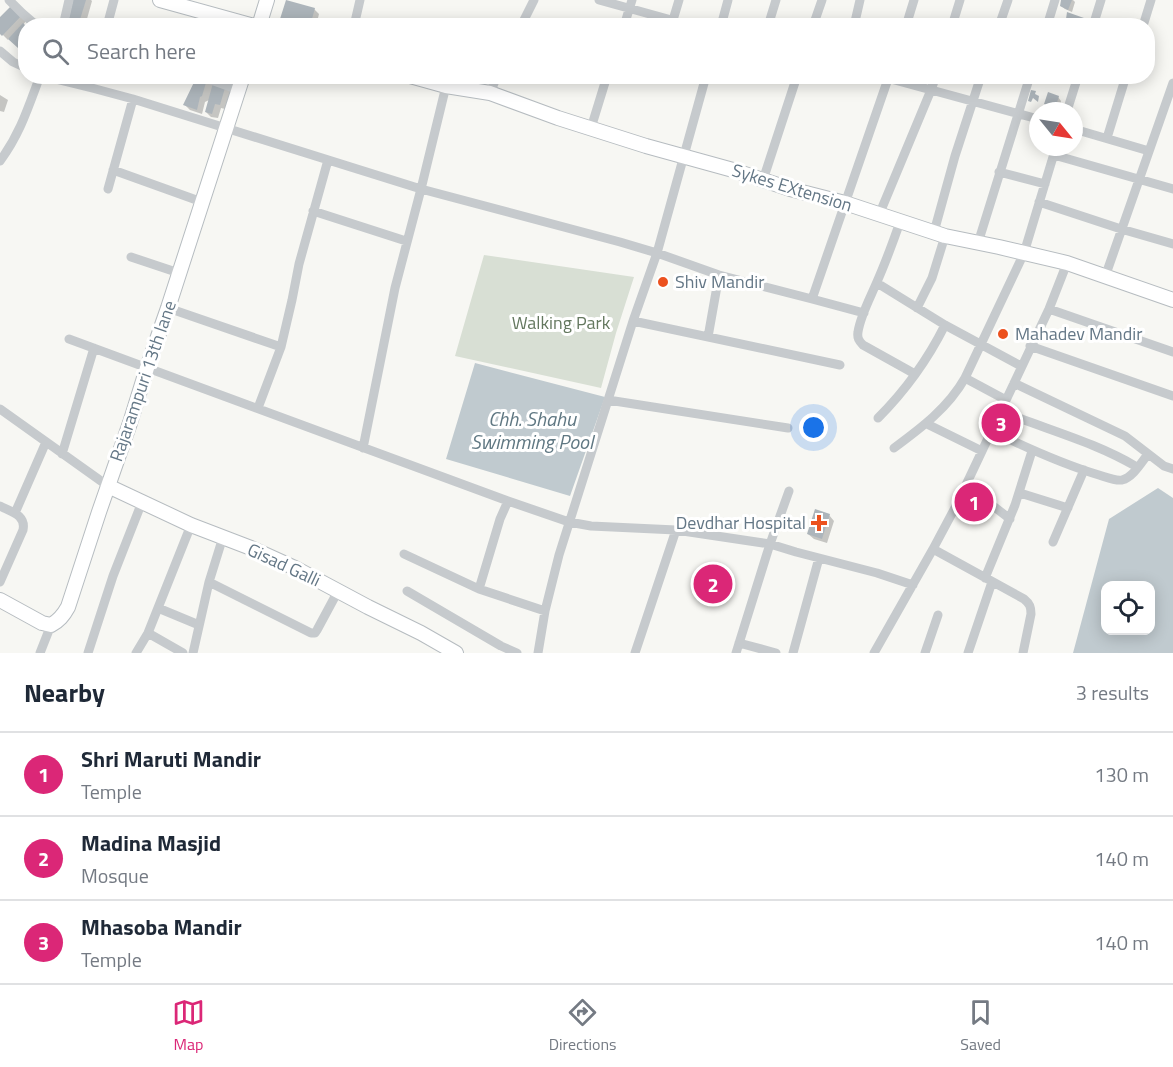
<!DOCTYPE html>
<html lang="en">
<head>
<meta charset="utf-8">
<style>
	body { margin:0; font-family:"Titillium Web",sans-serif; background:#f2f2f3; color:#1f2937 }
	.controls { position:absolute; right:18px; bottom:18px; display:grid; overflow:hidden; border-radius:12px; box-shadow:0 3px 15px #0003 }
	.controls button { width:54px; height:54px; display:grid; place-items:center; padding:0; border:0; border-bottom:2px solid #e0e1e3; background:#fff; color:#1f2937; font:30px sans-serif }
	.compass { position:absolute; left:1029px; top:102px; width:54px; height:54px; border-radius:50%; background:#fff; box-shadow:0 3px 15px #0003; rotate:120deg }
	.you { position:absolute; left:814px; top:428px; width:21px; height:21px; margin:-15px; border:4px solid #fff; border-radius:50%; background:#1a73e8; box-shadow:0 0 0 9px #1a73e833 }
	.badge { display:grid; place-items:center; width:39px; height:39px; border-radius:50%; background:#db2777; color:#fff; font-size:20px; font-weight:700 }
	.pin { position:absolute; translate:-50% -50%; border:3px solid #fff; box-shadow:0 2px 6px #0006 }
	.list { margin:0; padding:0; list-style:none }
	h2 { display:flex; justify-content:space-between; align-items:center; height:78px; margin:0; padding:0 24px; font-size:26px }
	h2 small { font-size:20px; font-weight:400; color:#747a83 }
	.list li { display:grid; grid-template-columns:39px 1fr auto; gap:18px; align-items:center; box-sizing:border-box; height:84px; padding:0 24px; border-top:2px solid #e0e1e3 }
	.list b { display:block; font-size:22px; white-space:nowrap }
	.list p { margin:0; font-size:20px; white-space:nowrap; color:#747a83 }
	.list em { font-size:20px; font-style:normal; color:#747a83 }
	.icon { flex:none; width:33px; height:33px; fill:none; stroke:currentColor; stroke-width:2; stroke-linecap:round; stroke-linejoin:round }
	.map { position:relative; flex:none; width:1173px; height:653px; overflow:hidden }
	.search { position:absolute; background:#fff; box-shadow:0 3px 15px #0003; left:18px; right:18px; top:18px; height:66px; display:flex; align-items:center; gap:15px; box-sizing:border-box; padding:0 21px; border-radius:24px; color:#747a83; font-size:22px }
	.sheet { height:330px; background:#fff }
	nav { display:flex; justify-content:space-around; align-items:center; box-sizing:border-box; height:84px; border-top:2px solid #e0e1e3; background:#fff; font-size:16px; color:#747a83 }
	nav a { display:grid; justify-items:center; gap:3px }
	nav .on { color:#db2777 }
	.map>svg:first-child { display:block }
	.green { fill:#d8dfd4 }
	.water { fill:#c0cacf; fill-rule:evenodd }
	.shadow { fill:#0003 }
	.building { fill:#adb5bb }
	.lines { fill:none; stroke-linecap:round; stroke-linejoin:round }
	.secondary-casing { stroke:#b6bcc0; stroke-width:16 }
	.street { stroke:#c6cacd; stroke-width:9 }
	.secondary { stroke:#fff; stroke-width:14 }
	.poi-dot { fill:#ec511e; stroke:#fff; stroke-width:2 }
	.labels { text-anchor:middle; stroke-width:6; stroke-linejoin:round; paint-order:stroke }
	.street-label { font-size:18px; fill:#647786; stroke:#fff }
	.poi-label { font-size:18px; fill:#647786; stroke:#fff; text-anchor:start }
	.park-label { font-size:18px; fill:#64785f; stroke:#fff }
	.water-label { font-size:20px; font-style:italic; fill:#607883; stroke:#fff }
</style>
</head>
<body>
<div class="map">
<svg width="1173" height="653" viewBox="0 0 1173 653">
	<rect width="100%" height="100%" fill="#f7f7f3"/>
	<path class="green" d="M 484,255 L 634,277 L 616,333 L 601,388 L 455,356 Z"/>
	<path class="water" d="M 475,363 L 605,397 L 570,496 L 446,459 Z
		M 1158,488 L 1173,498 L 1173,653 L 1073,653 L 1109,519 ZM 1106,586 L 1150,586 L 1150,630 L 1106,630 Z"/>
	<path class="shadow" d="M 75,0 L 91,0 L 92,1 L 85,26 L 68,26 Z
		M 1062,0 L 1073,0 L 1075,2 L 1072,12 L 1065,9 L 1061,6 Z
		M 12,7 L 26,21 L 23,25 L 26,28 L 26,46 L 22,50 L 9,38 L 8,40 L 0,32 L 0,19 Z
		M 314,9 L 319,14 L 316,26 L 292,26 L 287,24 L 282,19 Z
		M 1068,18 L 1084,19 L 1087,23 L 1086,26 L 1082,26 L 1071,21 Z
		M 198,76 L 232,88 L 225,109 L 221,108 L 218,118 L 211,117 L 206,112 L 209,100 L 205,102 L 202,114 L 190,110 L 185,105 Z
		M 0,95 L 8,100 L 4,112 L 0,111 Z
		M 1058,97 L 1061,101 L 1059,111 L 1049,107 L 1045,103 Z
		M 829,515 L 834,521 L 827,543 L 814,539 L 808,534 Z"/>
	<path class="building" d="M 73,0 L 86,0 L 78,26 L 67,26 Z
		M 286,0 L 315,8 L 310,26 L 301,26 L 280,19 Z
		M 1061,0 L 1072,0 L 1068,10 L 1060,6 Z
		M 12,5 L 22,15 L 2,36 L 0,34 L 0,17 Z
		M 1067,12 L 1084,18 L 1083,25 L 1066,19 Z
		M 23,23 L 26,26 L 26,40 L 18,48 L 8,39 Z
		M 197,76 L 208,76 L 202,96 L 200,97 L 197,110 L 183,105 Z
		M 227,81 L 220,105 L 215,104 L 212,114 L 205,112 L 213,83 Z
		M 1031,90 L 1036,91 L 1035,94 L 1039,96 L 1038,102 L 1033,98 L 1031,102 L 1028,101 Z
		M 1048,92 L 1059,96 L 1055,109 L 1044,104 Z
		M 815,509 L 830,514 L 822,539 L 807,534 Z"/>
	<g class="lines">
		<g class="secondary-casing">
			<path id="secondary" d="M 160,0 L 254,26
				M 259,26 L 267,0
				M 410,76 L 446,86 L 490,93 L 558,118 L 646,146 L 733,170 L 790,189 L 845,203 L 945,236 L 999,247 L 1067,263 L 1173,300
				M 108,486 L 191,525 L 251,548 L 295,568 L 368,607 L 421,633 L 456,653
				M 0,600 L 42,623 L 51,625 C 59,621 63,616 68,607 L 99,512 L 130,423 L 147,368 L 168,308 L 243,76"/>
		</g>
		<path class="street" d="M 9,0 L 22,13 L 37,26
			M 599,0 L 693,26
			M 673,20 L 679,0
			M 63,26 L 69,0
			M 107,26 L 114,0
			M 354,26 L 360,0
			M 521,26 L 534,0
			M 624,26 L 632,0
			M 721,26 L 728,0
			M 768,26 L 776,0
			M 813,26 L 822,0
			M 854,26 L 860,0
			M 906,26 L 914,0
			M 952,26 L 960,0
			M 999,26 L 1008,0
			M 1047,26 L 1055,0
			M 1093,26 L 1101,0
			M 1143,26 L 1151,0
			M 0,51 L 13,62 L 26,68
			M 43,76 L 92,88 L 133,99 L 421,189 L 620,242 L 657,253 L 719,275 L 812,299 L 889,76
			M 200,76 L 239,90
			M 880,76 L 1038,119
			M 490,93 L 497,76
			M 1067,111 L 1078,76
			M 591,128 L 607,76
			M 1074,129 L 1149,151
			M 1107,138 L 1126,76
			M 1054,155 L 1173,189
			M 0,161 C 20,134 28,108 40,76
			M 113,170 L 202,202
			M 999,172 L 1045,184
			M 763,180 L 797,76
			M 108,189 L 133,99
			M 1039,202 L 1121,229 L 1173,244
			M 313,211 L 406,241
			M 879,215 L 931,90 L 936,76
			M 900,222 C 893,242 885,264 876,284 C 870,298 860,317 858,332 C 857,338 859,341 863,345 L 915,374
			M 934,232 L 955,156 L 981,76
			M 978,243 L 1030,76
			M 131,257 L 179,273
			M 1105,277 L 1173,83
			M 877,283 L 945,325 L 1021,366
			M 812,299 L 864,313
			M 168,308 L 281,347
			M 917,308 L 932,278 L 945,236
			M 1049,309 L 1173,352
			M 633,321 L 840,365
			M 708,337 L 719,275
			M 69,339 L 508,501 L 569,522 L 591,526 L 676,530 L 770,544 L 796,552 L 877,573 L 913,585
			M 1030,346 L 1173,396
			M 965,378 L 1006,400
			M 1014,383 L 1125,436 L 1164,466 L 1173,469
			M 608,400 L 788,428
			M 258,408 L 281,347 L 292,300 L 299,264 L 328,160
			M 0,409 L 108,486
			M 878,418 C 905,391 928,359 945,325
			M 1019,418 C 1059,433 1100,445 1137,467
			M 927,424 L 982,451
			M 992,431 C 1027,448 1062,464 1099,475 C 1106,477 1114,481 1122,480 C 1133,477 1141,463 1148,454
			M 363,448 L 395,288 L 421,189 L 446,86
			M 894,448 C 921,428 948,408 965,378 L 1024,253 L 1056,147
			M 62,454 L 94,348
			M 966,485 L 1010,519
			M 1020,493 L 1068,508
			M 0,506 C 12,512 26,515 23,530 L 0,582
			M 15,513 L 46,442
			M 1053,542 L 1084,470
			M 933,549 L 1024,599 C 1030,604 1031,607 1031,614 L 1023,653
			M 404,554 L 479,589 L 545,611
			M 985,578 L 1015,505 L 1032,451
			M 209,582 L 311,633 L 315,633 L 317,630 L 338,591
			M 479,589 L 500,519 L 508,501
			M 407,591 L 501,646 L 517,653
			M 158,608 L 199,625
			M 148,633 L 183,653
			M 739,643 L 776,653
			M 40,653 L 51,625
			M 88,653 L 113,576 L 142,502
			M 136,653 L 148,633 L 191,525
			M 193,653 L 209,582 L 223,537
			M 538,653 L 545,611 L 559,555 L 633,321 L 657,253 L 706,76
			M 635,653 L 676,530
			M 736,653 L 770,544 L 789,491
			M 793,653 L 819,558
			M 874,653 L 933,549 L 957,504 L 1049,309 L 1067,263
			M 925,653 L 938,615
			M 968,653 L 992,582"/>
		<use href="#secondary" class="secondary"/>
	</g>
	<g class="poi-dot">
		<circle cx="663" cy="282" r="6"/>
		<circle cx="1003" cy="334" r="6"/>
		<path d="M816 514h6v6h6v6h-6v6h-6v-6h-6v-6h6z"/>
	</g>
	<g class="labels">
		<g class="street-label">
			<text transform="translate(792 188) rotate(17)" y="6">Sykes EXtension</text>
			<text transform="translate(143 381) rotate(-71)" y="6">Rajarampuri 13th lane</text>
			<text transform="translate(284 565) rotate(25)" y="6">Gisad Galli</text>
		</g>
		<g class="poi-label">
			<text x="675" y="288">Shiv Mandir</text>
			<text x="1015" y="340">Mahadev Mandir</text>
			<text x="806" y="529" text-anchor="end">Devdhar Hospital</text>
		</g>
		<g class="park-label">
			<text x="561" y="329">Walking Park</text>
		</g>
		<g class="water-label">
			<text x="532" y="426">Chh. Shahu<tspan x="532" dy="23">Swimming Pool</tspan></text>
		</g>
	</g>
</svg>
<div class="controls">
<button><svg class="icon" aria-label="locate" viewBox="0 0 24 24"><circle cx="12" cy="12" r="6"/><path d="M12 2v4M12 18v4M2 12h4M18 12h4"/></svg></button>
</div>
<svg class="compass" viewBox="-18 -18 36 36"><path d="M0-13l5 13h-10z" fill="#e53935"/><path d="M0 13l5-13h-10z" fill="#747a83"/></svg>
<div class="you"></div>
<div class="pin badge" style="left:974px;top:502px">1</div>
<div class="pin badge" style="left:713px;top:584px">2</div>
<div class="pin badge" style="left:1001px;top:423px">3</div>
<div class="search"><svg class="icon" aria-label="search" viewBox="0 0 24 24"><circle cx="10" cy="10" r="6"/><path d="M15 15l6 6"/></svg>Search here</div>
</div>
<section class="sheet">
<h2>Nearby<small>3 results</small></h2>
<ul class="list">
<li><span class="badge">1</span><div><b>Shri Maruti Mandir</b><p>Temple</p></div><em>130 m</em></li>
<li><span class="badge">2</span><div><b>Madina Masjid</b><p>Mosque</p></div><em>140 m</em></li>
<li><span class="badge">3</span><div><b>Mhasoba Mandir</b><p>Temple</p></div><em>140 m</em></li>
</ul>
</section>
<nav>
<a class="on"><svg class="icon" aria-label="map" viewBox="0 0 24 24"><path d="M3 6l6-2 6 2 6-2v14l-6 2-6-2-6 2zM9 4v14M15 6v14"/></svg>Map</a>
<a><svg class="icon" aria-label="directions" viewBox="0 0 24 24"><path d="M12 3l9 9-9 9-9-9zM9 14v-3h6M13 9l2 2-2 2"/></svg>Directions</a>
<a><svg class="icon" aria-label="saved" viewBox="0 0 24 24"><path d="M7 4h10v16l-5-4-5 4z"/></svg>Saved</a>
</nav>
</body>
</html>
